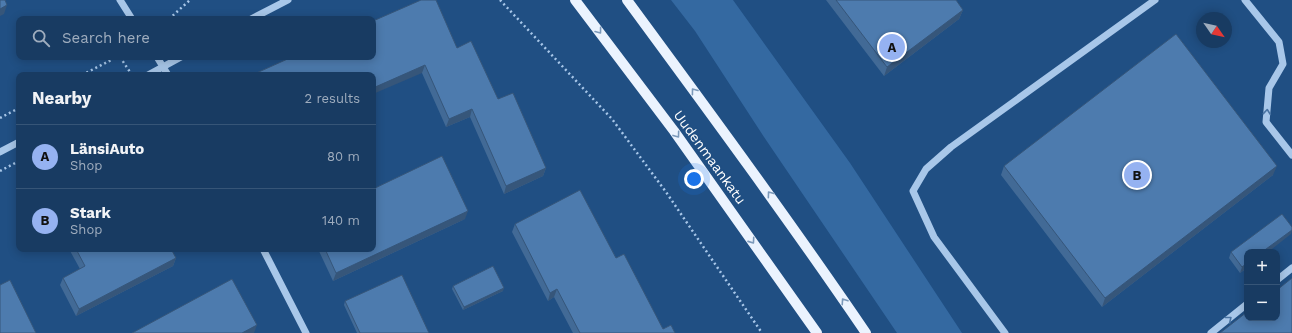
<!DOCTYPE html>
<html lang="en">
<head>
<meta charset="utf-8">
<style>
	body { margin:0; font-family:"Work Sans",sans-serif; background:#25466b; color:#f1f3f6 }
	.controls { position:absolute; right:12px; bottom:12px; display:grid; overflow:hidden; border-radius:8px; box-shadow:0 2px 10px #0003 }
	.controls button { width:36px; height:36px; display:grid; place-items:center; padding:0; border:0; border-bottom:1px solid #365577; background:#183b62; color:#f1f3f6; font:20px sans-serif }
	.compass { position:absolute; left:1196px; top:12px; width:36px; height:36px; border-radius:50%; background:#183b62; box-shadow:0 2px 10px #0003; rotate:124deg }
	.you { position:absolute; left:694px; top:179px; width:14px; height:14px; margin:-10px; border:3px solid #fff; border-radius:50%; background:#1a73e8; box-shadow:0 0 0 6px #1a73e833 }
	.badge { display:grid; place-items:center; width:26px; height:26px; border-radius:50%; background:#95b2f1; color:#111; font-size:13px; font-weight:700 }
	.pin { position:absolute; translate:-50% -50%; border:2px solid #fff; box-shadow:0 1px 4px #0006 }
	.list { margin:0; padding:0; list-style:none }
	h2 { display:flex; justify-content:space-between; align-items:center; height:52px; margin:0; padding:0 16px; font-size:17px }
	h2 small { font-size:13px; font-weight:400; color:#9fadbe }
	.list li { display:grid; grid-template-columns:26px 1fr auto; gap:12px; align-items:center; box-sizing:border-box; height:64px; padding:0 16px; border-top:1px solid #365577 }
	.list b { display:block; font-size:15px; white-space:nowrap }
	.list p { margin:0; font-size:13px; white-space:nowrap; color:#9fadbe }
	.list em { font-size:13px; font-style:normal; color:#9fadbe }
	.icon { flex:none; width:22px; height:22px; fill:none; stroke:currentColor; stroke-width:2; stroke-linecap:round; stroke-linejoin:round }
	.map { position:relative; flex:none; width:1292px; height:333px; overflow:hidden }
	.search { position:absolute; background:#183b62; box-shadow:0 2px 10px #0003; left:16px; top:16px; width:360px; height:44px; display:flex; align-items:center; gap:10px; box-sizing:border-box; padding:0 14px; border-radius:8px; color:#9fadbe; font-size:15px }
	.panel { position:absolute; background:#183b62; box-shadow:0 2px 10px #0003; left:16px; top:72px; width:360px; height:180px; border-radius:8px }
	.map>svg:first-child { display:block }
	.green { fill:#3469a1 }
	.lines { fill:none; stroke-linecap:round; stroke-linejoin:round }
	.path { stroke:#a8c7e9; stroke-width:2.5; stroke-dasharray:2 3; stroke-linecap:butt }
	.minor { stroke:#a8c7e9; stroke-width:7 }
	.major { stroke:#ebf3fe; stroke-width:10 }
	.wall { fill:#426a96 }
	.shaded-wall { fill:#36567a }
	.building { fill:#4d7bae; stroke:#36567a }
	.oneway { stroke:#7b99ba }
	.oneway2 { stroke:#4973a2 }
	.labels { text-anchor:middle; stroke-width:3.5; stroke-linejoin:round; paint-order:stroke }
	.street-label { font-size:14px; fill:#fff; stroke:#204f83 }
</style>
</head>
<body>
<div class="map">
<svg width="1292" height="333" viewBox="0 0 1292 333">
	<rect width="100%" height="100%" fill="#204f83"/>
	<path class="green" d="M 671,0 L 733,0 L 850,163 L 962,333 L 897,333 L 764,137 L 695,31 Z"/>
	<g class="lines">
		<path class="path" d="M 500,0 L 612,119 L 666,192 L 762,333
			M 169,19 L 190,0
			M 120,57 L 132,75
			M 82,75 L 117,57
			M 0,118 L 19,108
			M 0,171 L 19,161"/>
		<path class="minor" d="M 120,0 L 132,19
			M 1245,0 L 1279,42 L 1283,64 L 1269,88 L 1266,122 L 1292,155
			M 251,19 L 288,0
			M 157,57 L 168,75
			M 148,75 L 181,57
			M 0,152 L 19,142
			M 263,249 L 306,333
			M 1277,280 L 1292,268
			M 1005,333 L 934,237 L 913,191 L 926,169 L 951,147 L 1155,0
			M 1211,333 L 1247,304"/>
		<path class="major" d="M 575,0 L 674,131 L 817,333
			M 627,0 C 708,110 789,220 866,333"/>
	</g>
	<path class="wall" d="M 826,0 L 956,0 L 963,10 L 959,19 L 884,76 Z
		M 457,48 L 498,99 L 546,168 L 543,176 L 504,194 L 470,117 L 446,127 L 422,73 L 373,75 Z
		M 1004,166 L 1273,175 L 1102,307 L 1001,175 Z
		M 465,219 L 333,281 L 318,249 L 373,249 Z
		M 515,224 L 616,258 L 663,329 L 675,333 L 573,333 L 554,297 L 548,301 L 512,232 Z
		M 1291,234 L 1247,252 L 1247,268 L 1240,273 L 1229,258 L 1231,252 Z
		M 69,249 L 171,249 L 176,258 L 173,266 L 76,316 L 60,285 L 63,278 L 80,269 Z
		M 453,286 L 503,291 L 463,310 L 452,289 Z
		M 345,301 L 429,333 L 357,333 L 344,305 Z"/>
	<path class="shaded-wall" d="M 7,5 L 4,14 L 0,16 L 0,9 Z
		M 963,10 L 959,19 L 884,76 L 887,67 Z
		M 425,65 L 422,73 L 373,94 L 373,88 Z
		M 472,109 L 470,117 L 446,127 L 449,119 Z
		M 1277,166 L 1273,175 L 1102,307 L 1105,298 Z
		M 546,168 L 543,176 L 504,194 L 506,186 Z
		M 468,211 L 465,219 L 333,281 L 336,273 Z
		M 1292,230 L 1291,234 L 1268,252 L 1262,252 Z
		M 176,258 L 173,266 L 76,316 L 79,309 Z
		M 1247,263 L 1247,268 L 1240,273 L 1242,267 Z
		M 504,288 L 503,291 L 463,310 L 464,307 Z
		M 557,289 L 554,297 L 548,301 L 550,293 Z
		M 257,325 L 254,333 L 242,333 Z"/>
	<path class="building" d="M 0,0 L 5,0 L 7,5 L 0,9 Z
		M 421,0 L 436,0 L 457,48 L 471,41 L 498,99 L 513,93 L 546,168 L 506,186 L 472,109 L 449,119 L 425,65 L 373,88 L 373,75 L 252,75 L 292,57 L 373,57 L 373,21 Z
		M 836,0 L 956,0 L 963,10 L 887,67 Z
		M 1176,34 L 1277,166 L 1105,298 L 1004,166 Z
		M 442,156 L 468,211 L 336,273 L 325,249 L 373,249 L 373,189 Z
		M 580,190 L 616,258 L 624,254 L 663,329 L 671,325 L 675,333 L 580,333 L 557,289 L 550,293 L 515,224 Z
		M 1282,214 L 1292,227 L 1292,230 L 1262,252 L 1247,252 L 1247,263 L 1242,267 L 1231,252 Z
		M 76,249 L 171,249 L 176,258 L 79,309 L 63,278 L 85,266 Z
		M 493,266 L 504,288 L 464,307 L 453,286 Z
		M 402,275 L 429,333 L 360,333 L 345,301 Z
		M 1292,278 L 1292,333 L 1220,333 L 1247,312 L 1247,318 L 1277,318 L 1277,290 Z
		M 232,279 L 257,325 L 242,333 L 132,333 Z
		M 10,280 L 36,333 L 0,333 L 0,285 Z"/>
	<defs><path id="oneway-chevron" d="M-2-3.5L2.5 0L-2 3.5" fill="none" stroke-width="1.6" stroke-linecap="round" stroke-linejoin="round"/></defs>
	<g class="oneway">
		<use href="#oneway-chevron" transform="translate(599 31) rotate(53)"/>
		<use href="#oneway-chevron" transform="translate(694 91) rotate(-127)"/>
		<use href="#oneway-chevron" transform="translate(677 135) rotate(54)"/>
		<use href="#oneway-chevron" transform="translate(770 194) rotate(-126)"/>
		<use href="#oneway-chevron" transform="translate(752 241) rotate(55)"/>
		<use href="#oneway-chevron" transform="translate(844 301) rotate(-124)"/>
	</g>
	<g class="oneway2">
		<use href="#oneway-chevron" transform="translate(1267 112) rotate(-84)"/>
		<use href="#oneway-chevron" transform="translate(1229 319) rotate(-39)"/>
	</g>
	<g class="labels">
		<g class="street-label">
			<text transform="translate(710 157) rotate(54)" y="5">Uudenmaankatu</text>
		</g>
	</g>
</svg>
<div class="controls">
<button>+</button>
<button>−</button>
</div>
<svg class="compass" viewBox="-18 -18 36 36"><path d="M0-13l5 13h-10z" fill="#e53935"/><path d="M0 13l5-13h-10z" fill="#9fadbe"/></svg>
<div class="you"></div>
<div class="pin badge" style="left:892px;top:47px">A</div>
<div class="pin badge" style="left:1137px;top:175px">B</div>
<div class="search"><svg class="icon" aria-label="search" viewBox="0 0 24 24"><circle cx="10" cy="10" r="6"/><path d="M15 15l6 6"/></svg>Search here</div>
<section class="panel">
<h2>Nearby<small>2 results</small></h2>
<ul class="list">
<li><span class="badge">A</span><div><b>LänsiAuto</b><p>Shop</p></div><em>80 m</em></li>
<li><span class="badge">B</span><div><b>Stark</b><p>Shop</p></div><em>140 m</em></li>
</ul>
</section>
</div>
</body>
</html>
